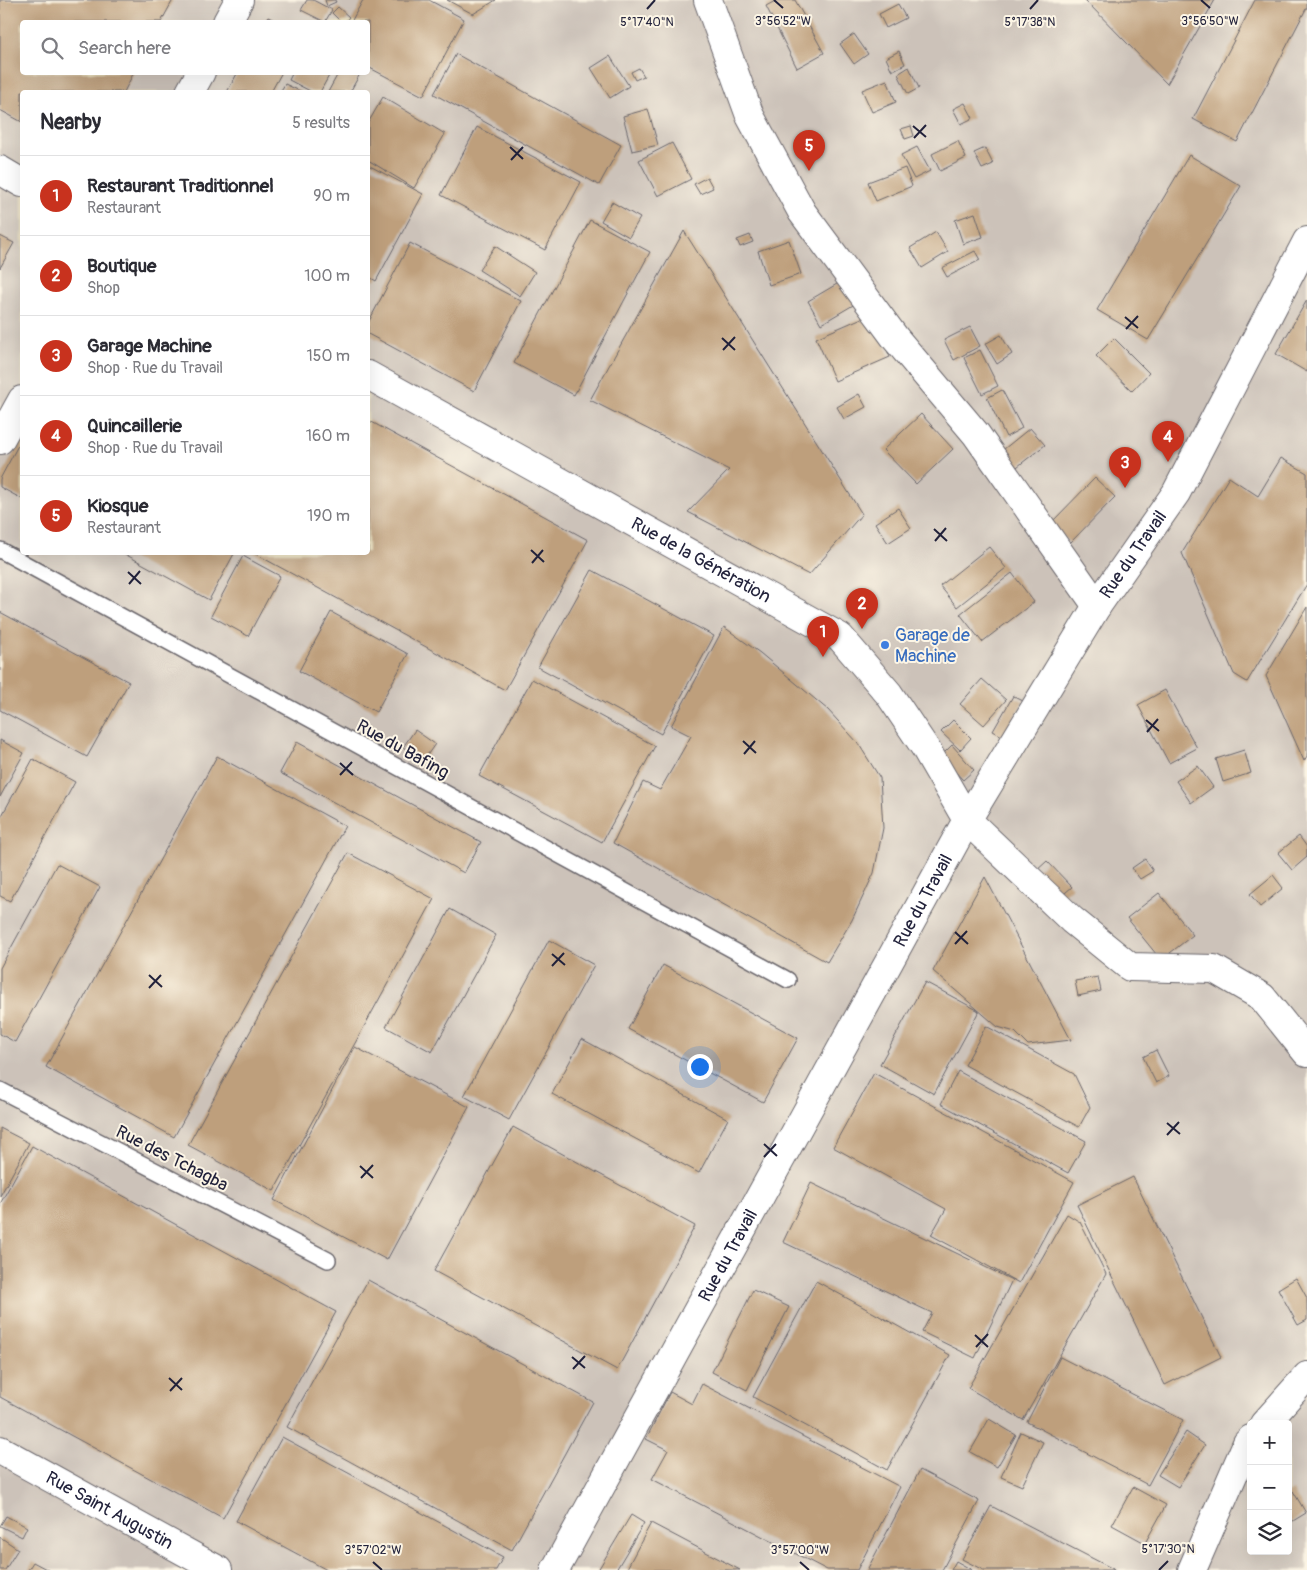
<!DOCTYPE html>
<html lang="en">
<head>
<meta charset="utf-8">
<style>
	body { margin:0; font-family:Pangolin,sans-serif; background:#f2f2f3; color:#2b2b33 }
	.controls { position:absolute; right:15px; bottom:15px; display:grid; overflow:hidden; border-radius:5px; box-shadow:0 5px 20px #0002 }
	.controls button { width:45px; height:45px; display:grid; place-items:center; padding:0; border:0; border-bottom:1px solid #e1e1e2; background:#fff; color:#2b2b33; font:25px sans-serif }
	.you { position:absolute; left:699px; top:1066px; width:18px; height:18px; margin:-12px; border:4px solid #fff; border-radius:50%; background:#1a73e8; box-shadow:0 0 0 8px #1a73e833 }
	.badge { display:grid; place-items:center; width:32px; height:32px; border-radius:50%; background:#c8321e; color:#fff; font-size:16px; font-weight:700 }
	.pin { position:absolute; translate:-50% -41px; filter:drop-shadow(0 1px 2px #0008) }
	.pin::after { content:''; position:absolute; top:26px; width:18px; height:15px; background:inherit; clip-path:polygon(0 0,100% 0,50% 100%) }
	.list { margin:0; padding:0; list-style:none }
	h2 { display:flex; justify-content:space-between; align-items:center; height:65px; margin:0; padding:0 20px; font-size:21px }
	h2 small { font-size:16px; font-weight:400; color:#7c7c81 }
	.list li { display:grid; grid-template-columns:32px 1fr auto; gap:15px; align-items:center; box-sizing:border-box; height:80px; padding:0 20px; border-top:1px solid #e1e1e2 }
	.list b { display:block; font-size:19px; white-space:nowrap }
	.list p { margin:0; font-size:16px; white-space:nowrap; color:#7c7c81 }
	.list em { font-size:16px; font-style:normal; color:#7c7c81 }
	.icon { flex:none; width:28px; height:28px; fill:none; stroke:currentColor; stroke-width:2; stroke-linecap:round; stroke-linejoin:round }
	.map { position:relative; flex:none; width:1307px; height:1570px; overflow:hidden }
	.search { position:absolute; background:#fff; box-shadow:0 5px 20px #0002; left:20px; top:20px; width:350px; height:55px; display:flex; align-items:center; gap:12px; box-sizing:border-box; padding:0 18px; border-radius:5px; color:#7c7c81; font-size:19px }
	.panel { position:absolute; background:#fff; box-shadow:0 5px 20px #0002; left:20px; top:90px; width:350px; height:465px; border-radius:5px }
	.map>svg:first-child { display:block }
	.industrial { fill:#ccc2b9; fill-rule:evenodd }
	.building { fill:#be9f7b }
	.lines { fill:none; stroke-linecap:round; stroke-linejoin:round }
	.lane-casing { stroke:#69656a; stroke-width:18 }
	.street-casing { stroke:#69656a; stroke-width:30 }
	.lane { stroke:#fff; stroke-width:15 }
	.street { stroke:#fff; stroke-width:28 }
	.ticks { fill:none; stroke:#22223b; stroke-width:2 }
	.shop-dot { fill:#3f7fe0; stroke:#fcf5e5; stroke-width:2 }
	.labels { text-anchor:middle; stroke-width:4; stroke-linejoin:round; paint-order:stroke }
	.street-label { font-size:18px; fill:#22223b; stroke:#fcf5e5 }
	.shop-label { font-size:18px; fill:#366cbe; stroke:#fcf5e5; text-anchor:start }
	.ticks-label { font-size:12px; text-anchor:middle; fill:#22223b; stroke:#fcf5e5; stroke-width:4; stroke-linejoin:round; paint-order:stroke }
</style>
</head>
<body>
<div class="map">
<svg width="1307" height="1570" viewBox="0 0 1307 1570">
	<rect width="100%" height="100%" fill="#fcf5e5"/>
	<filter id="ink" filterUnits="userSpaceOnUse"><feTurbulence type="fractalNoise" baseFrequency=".02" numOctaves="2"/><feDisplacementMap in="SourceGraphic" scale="10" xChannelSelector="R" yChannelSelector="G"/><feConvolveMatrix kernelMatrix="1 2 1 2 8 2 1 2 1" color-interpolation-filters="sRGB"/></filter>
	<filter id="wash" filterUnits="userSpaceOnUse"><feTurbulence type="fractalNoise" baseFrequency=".0096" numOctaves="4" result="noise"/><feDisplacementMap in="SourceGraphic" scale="20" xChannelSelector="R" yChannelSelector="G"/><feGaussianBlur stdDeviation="1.12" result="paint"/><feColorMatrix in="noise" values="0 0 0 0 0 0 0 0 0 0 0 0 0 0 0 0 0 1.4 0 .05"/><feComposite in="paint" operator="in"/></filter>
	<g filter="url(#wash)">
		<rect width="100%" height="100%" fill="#ece2c0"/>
		<path class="industrial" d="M 0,0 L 1307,0 L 1307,1570 L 0,1570 ZM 22,22 L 368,22 L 368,72 L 22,72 ZM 22,92 L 368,92 L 368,552 L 22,552 ZM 1251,1424 L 1288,1424 L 1288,1551 L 1251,1551 Z"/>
		<g id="blocks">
			<path class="building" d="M 0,0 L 173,0 L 161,22 L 22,22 L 22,72 L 134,72 L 124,92 L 22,92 L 22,122 L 0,110 Z
				M 307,0 L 313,0 L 332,10 L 325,22 L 301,10 Z
				M 325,0 L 335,0 L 336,2 L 327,6 Z
				M 363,0 L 429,0 L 464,19 L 423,96 L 368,67 L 368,22 L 351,22 Z
				M 447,0 L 496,0 L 473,14 Z
				M 777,0 L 795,0 L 824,53 L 797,68 L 766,6 Z
				M 1085,0 L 1215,0 L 1167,84 Z
				M 1255,0 L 1307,0 L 1307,7 L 1237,142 L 1193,119 Z
				M 898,4 L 906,18 L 886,28 L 879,14 Z
				M 338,7 L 349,17 L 345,22 L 341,22 L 332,13 Z
				M 268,17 L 278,22 L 265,22 Z
				M 854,34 L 868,54 L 854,64 L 840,44 Z
				M 899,51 L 905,64 L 892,71 L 886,58 Z
				M 456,54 L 621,145 L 599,185 L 434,94 Z
				M 610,56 L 629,86 L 610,98 L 591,68 Z
				M 909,67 L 919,88 L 908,94 L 898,74 Z
				M 639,68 L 644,76 L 635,80 L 631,72 Z
				M 238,72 L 282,72 L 271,92 L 227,92 Z
				M 293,72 L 331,72 L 320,92 L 312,92 L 289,80 Z
				M 339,72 L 361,72 L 350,92 L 328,92 Z
				M 887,80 L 896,102 L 872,112 L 862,90 Z
				M 285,84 L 302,92 L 280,92 Z
				M 383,97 L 445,134 L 414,188 L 368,160 L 368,123 Z
				M 965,103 L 973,118 L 961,124 L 953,109 Z
				M 648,109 L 658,145 L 632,151 L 623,116 Z
				M 911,126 L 914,136 L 905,139 L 901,129 Z
				M 477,127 L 581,182 L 545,250 L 441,195 Z
				M 958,141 L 966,158 L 940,171 L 932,154 Z
				M 672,143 L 691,179 L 658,196 L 639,160 Z
				M 917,147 L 930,171 L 914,179 L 901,155 Z
				M 985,148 L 993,164 L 982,169 L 974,153 Z
				M 1189,155 L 1241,186 L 1148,340 L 1097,310 Z
				M 368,165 L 423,194 L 376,281 L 368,276 Z
				M 905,168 L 912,186 L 876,201 L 868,182 Z
				M 707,177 L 713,188 L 700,194 L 694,184 Z
				M 612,202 L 640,218 L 629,237 L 601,221 Z
				M 975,213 L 983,237 L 963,244 L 955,220 Z
				M 590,220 L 650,252 L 574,395 L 514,363 Z
				M 684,231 L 862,514 L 809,575 L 688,512 L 729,470 L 590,400 Z
				M 936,232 L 948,252 L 922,268 L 910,248 Z
				M 750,235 L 753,242 L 740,247 L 737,240 Z
				M 0,236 L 14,243 L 0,268 Z
				M 789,240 L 801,274 L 769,285 L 758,251 Z
				M 410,243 L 521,301 L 474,391 L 368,334 L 368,323 Z
				M 495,246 L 535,272 L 520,296 L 479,270 Z
				M 975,251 L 980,260 L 947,277 L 942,268 Z
				M 842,281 L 855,304 L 821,324 L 808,301 Z
				M 1307,300 L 1307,372 L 1276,354 Z
				M 871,314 L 890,357 L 835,381 L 816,338 Z
				M 970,327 L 980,346 L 954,360 L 944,340 Z
				M 1001,335 L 1012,354 L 997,364 L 985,344 Z
				M 1114,338 L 1149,373 L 1132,391 L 1096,356 Z
				M 980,350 L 998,386 L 982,394 L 964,358 Z
				M 1002,390 L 1022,428 L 1006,437 L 987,398 Z
				M 859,394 L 866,407 L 844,419 L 837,407 Z
				M 921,414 L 953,449 L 916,484 L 883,450 Z
				M 368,420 L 588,540 L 505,690 L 252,552 L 368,552 Z
				M 1030,428 L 1045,445 L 1013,470 L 999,453 Z
				M 22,438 L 22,499 L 0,487 L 0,479 Z
				M 1281,458 L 1307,473 L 1307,584 L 1247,682 L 1234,674 L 1182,553 L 1229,477 L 1258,496 Z
				M 1095,478 L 1115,497 L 1070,543 L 1050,524 Z
				M 898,508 L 911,528 L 888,543 L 875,523 Z
				M 989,547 L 1006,568 L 957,607 L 940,586 Z
				M 121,552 L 235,552 L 209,600 Z
				M 243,556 L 280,576 L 248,636 L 211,616 Z
				M 592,570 L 714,636 L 661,734 L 538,667 Z
				M 1012,573 L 1034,602 L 982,642 L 960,614 Z
				M 1307,607 L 1307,756 L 1304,761 L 1266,676 Z
				M 0,612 L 129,682 L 87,757 L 0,710 Z
				M 331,612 L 408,654 L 376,712 L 299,671 Z
				M 724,627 L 760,653 L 828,710 L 858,743 L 880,778 L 883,828 L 874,873 L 852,920 L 827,962 L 613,843 L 643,782 L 660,790 L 691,736 L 671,726 Z
				M 532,679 L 655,746 L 602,842 L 479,776 Z
				M 982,679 L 1006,700 L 984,725 L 960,704 Z
				M 1165,690 L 1197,748 L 1169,763 L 1138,705 Z
				M 1013,696 L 1023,701 L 1004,737 L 993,731 Z
				M 953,720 L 971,738 L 960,750 L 941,732 Z
				M 415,730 L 435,744 L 423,761 L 403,747 Z
				M 0,740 L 24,753 L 0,797 Z
				M 297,742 L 481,842 L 464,873 L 280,773 Z
				M 952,745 L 974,770 L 963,780 L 941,756 Z
				M 1244,750 L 1251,773 L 1223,782 L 1216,759 Z
				M 217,756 L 345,826 L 174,1137 L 46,1067 Z
				M 33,759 L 75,782 L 10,901 L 0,896 L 0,819 Z
				M 1198,766 L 1213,787 L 1191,803 L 1176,781 Z
				M 1299,836 L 1307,847 L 1307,857 L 1292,870 L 1278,853 Z
				M 348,853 L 434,899 L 274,1191 L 188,1145 Z
				M 1145,859 L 1153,871 L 1140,879 L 1132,868 Z
				M 1047,861 L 1072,887 L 1059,898 L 1035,872 Z
				M 57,864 L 100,887 L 15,1042 L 0,1034 L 0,968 Z
				M 1273,875 L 1283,888 L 1260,907 L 1250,894 Z
				M 985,877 L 1071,1040 L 1028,1045 L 1015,1032 L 998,1027 L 933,971 Z
				M 1159,893 L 1193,935 L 1161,960 L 1127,918 Z
				M 450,909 L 496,935 L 432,1052 L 386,1027 Z
				M 549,940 L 594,965 L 509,1120 L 464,1096 Z
				M 663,965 L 798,1038 L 763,1102 L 628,1029 Z
				M 1098,977 L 1101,991 L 1078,996 L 1075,981 Z
				M 925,982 L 979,1011 L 934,1094 L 880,1064 Z
				M 986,1026 L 1074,1074 L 1090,1107 L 1079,1127 L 965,1065 Z
				M 582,1039 L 728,1119 L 699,1173 L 552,1094 Z
				M 355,1047 L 469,1107 L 387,1260 L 274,1200 Z
				M 1156,1050 L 1169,1076 L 1156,1083 L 1143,1057 Z
				M 958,1071 L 1086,1141 L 1068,1173 L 941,1104 Z
				M 874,1073 L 1074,1182 L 1019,1283 L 931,1235 L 946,1209 L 833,1147 Z
				M 513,1127 L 695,1226 L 617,1370 L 434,1271 Z
				M 0,1128 L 29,1143 L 0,1196 Z
				M 32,1146 L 336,1312 L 223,1518 L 0,1397 L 0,1204 Z
				M 1133,1177 L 1221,1357 L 1165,1385 L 1077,1205 Z
				M 811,1183 L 1012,1280 L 975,1358 L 922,1332 L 932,1313 L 783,1242 Z
				M 1067,1214 L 1080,1222 L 1106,1274 L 1023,1420 L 968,1388 Z
				M 1296,1278 L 1307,1298 L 1307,1320 L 1298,1325 L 1278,1289 Z
				M 368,1280 L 593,1402 L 512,1550 L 287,1427 Z
				M 816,1281 L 950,1355 L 887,1470 L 753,1397 Z
				M 753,1290 L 789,1307 L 747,1390 L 712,1372 Z
				M 1060,1357 L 1183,1420 L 1148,1485 L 1027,1422 Z
				M 702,1384 L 900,1487 L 857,1570 L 827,1570 L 652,1479 L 668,1450 L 646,1439 L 670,1392 L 692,1404 Z
				M 989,1419 L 1016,1435 L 997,1467 L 970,1452 Z
				M 1021,1432 L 1043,1442 L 1022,1486 L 1001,1477 Z
				M 1186,1432 L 1205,1445 L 1178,1487 L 1158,1475 Z
				M 282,1437 L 503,1557 L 496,1570 L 327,1570 L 236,1521 Z
				M 920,1470 L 979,1501 L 942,1570 L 867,1570 Z
				M 1133,1487 L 1166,1505 L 1145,1543 L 1112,1525 Z
				M 1293,1491 L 1306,1513 L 1288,1524 L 1288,1494 Z
				M 991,1506 L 1115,1570 L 983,1570 L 962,1559 Z
				M 631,1515 L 644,1523 L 616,1570 L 598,1570 Z
				M 6,1516 L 27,1527 L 22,1537 L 0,1526 Z
				M 651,1523 L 740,1570 L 626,1570 Z
				M 0,1537 L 18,1549 L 5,1570 L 0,1570 Z
				M 956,1561 L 972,1570 L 951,1570 Z
				M 33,1562 L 48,1570 L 28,1570 Z"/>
		</g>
	</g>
	<g filter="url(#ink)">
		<use href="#blocks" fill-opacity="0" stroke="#69656a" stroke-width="1"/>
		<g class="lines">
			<g class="lane-casing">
				<path id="lane" d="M 0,550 L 788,980
					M 0,1090 L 328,1260"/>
			</g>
			<g class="street-casing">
				<g id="street">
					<path d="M 708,0 L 750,116 L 802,212 L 896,339 L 976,434 L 1097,606"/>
					<path d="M 227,22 L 239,0"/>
					<path d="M 190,92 L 201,72"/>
					<path d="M 0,170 L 22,183"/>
					<path id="s1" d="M 368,375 L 840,637 L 889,694 L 926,749 L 967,820 L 1072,920 L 1130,967 L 1214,969 L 1262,997 L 1307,1053"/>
					<path d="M 0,440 L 22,400"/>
					<path d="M 1264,1424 L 1307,1376"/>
					<path id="s2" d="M 0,1450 L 218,1570"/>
					<path id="s3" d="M 555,1570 L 967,820 L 1097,606 L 1176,493 L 1307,241"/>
					<path d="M 1192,1570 L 1247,1443 L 1251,1439"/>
				</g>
			</g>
			<use href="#lane" class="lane"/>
			<use href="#street" class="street"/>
		</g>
	</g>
	<path class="ticks" d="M 774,0 L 783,8M 1201,0 L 1210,8M 647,9 L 655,0M 1030,9 L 1038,0M 913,126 L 926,137M 914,138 L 926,125M 510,147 L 523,159M 511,160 L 523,147M 1125,317 L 1138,328M 1126,329 L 1138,316M 722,338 L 735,350M 723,350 L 735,337M 934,529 L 947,541M 935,541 L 946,528M 531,550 L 544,562M 532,563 L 543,550M 128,572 L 141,584M 129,584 L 140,571M 1146,720 L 1159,731M 1147,732 L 1158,719M 743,741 L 756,753M 744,754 L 755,741M 340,763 L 353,775M 340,775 L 352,762M 955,932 L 968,944M 955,944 L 967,931M 552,954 L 565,965M 552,966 L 564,953M 149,975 L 162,987M 149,988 L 161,975M 1167,1123 L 1180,1134M 1167,1135 L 1179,1122M 764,1144 L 777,1156M 764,1157 L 776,1144M 360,1166 L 373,1178M 361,1178 L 373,1165M 975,1335 L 988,1347M 976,1347 L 988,1334M 572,1357 L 585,1368M 573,1369 L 585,1356M 169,1378 L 182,1390M 170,1391 L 182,1378M 373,1562 L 382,1570M 800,1562 L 809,1570M 1159,1570 L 1168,1561"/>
	<circle class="shop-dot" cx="885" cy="645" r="5"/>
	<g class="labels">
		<g class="street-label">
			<text dy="6" stroke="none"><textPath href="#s3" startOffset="1169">Rue du Travail</textPath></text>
			<text dy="6" stroke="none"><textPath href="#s1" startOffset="381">Rue de la Génération</textPath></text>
			<text transform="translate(403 749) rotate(29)" y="6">Rue du Bafing</text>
			<text dy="6" stroke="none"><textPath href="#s3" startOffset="764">Rue du Travail</textPath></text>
			<text transform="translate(172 1158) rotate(27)" y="6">Rue des Tchagba</text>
			<text dy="6" stroke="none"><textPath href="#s3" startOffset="359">Rue du Travail</textPath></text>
			<text dy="6" stroke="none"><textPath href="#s2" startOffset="125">Rue Saint Augustin</textPath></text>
		</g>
		<g class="shop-label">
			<text x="895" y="641">Garage de<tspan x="895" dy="21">Machine</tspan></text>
		</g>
	</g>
	<g class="ticks-label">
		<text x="783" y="25">3°56'52"W</text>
		<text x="1210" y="25">3°56'50"W</text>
		<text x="647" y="26">5°17'40"N</text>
		<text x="1030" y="26">5°17'38"N</text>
		<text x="1168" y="1553">5°17'30"N</text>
		<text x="373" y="1554">3°57'02"W</text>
		<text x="800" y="1554">3°57'00"W</text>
	</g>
</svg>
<div class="controls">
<button>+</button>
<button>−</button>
<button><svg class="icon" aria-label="layers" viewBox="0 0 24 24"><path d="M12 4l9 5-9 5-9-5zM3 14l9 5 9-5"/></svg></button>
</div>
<div class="you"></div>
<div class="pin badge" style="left:823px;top:657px">1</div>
<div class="pin badge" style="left:862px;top:629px">2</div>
<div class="pin badge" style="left:1125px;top:488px">3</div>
<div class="pin badge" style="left:1168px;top:462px">4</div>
<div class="pin badge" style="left:809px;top:171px">5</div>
<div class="search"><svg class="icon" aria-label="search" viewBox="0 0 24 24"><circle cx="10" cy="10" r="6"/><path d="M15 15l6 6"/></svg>Search here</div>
<section class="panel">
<h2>Nearby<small>5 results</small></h2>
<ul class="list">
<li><span class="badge">1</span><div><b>Restaurant Traditionnel</b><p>Restaurant</p></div><em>90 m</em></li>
<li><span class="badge">2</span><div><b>Boutique</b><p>Shop</p></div><em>100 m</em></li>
<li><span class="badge">3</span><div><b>Garage Machine</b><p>Shop · Rue du Travail</p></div><em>150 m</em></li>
<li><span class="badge">4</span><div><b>Quincaillerie</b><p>Shop · Rue du Travail</p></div><em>160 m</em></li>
<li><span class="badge">5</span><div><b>Kiosque</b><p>Restaurant</p></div><em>190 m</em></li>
</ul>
</section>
</div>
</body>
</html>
